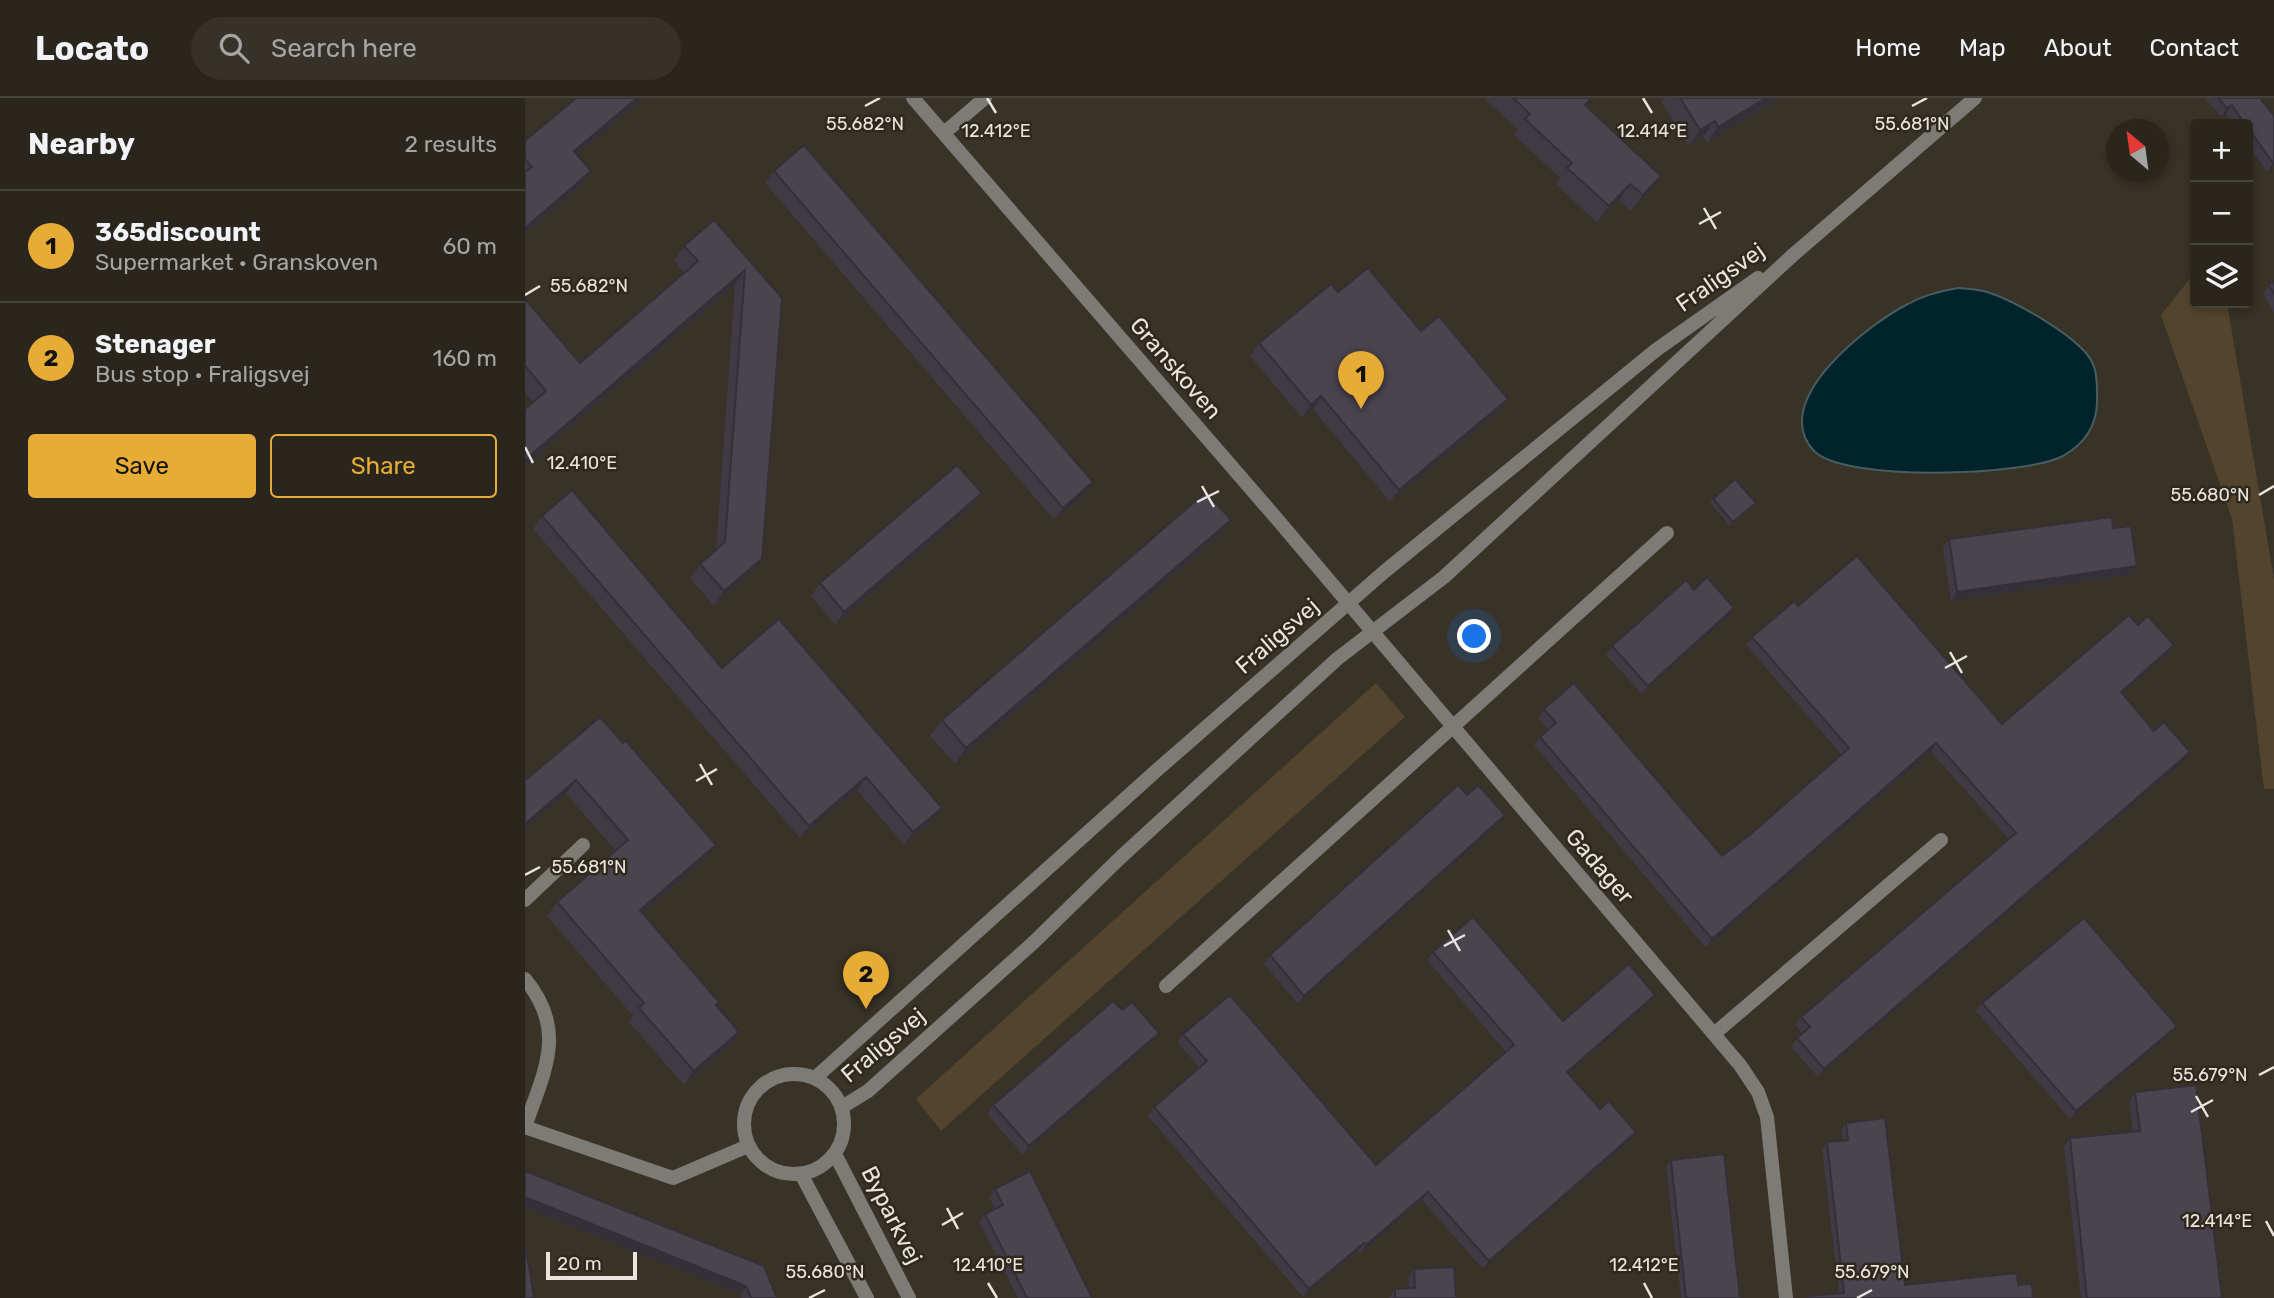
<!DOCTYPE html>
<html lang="en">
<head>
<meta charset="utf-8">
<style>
	body { margin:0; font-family:Rubik,sans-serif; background:#36322a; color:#f1f3f6 }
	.controls { position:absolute; right:21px; top:21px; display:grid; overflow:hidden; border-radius:7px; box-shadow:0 4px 10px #0003 }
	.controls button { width:63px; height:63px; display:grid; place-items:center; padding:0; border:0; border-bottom:2px solid #46433b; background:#2a261d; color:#f1f3f6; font:35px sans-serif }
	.compass { position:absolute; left:1581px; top:21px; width:63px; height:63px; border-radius:50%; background:#2a261d; box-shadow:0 4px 10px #0003; rotate:331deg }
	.scale { position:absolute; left:21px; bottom:18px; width:91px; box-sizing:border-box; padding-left:7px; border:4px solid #e9e4dd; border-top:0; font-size:19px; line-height:24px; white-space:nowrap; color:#e9e4dd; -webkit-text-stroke:5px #2e281d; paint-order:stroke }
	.you { position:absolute; left:950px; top:539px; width:24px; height:24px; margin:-18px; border:5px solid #fff; border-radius:50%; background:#1a73e8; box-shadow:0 0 0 10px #1a73e833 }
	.badge { display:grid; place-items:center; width:46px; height:46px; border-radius:50%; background:#e7ac36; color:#111; font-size:23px; font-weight:700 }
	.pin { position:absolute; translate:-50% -58px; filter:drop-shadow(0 2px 4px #0008) }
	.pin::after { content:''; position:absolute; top:37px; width:24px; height:21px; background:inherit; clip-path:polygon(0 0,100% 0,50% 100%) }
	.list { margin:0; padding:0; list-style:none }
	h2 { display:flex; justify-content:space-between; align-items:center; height:91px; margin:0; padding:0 28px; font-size:30px }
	h2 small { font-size:23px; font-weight:400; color:#a5a5a4 }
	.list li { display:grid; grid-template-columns:46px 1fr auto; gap:21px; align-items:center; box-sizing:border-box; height:112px; padding:0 28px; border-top:2px solid #46433b }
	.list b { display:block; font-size:26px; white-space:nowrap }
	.list p { margin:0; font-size:23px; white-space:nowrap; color:#a5a5a4 }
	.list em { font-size:23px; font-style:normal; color:#a5a5a4 }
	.actions { display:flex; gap:14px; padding:21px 28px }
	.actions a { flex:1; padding:16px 0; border:2px solid #e7ac36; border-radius:7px; text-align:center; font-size:24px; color:#e7ac36 }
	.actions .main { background:#e7ac36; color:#111 }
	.icon { flex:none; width:38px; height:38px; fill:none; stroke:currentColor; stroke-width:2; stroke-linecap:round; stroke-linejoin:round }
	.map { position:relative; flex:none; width:1749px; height:1200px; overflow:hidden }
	header { display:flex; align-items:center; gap:42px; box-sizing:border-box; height:98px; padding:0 35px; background:#2a261d; border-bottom:2px solid #46433b }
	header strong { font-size:33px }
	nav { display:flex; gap:38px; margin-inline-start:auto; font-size:24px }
	.search { width:490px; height:63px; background:#36322a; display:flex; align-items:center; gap:18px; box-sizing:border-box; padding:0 24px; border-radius:38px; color:#a5a5a4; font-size:26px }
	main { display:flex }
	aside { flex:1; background:#2a261d }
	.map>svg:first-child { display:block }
	.green { fill:#53452d }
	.water { fill:#01232b; stroke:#475d60; stroke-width:2 }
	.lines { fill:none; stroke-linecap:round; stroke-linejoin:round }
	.minor { stroke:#7c7b75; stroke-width:14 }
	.tertiary { stroke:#7c7b75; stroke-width:14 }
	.wall { fill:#403a44 }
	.shaded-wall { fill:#343037 }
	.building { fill:#4a444f; stroke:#343037; stroke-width:2 }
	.ticks { fill:none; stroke:#e9e4dd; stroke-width:2.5 }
	.labels { text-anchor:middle; stroke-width:5; stroke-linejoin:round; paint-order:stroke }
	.street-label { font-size:23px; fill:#e9e4dd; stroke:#2e281d }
	.ticks-label { font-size:18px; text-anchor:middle; fill:#e9e4dd; stroke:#2e281d; stroke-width:5; stroke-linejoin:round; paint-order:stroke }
</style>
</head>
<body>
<header>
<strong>Locato</strong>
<div class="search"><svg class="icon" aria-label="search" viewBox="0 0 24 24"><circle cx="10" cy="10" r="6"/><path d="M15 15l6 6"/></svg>Search here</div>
<nav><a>Home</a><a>Map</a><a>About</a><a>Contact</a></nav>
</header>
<main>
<aside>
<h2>Nearby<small>2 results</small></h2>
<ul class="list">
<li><span class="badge">1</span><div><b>365discount</b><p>Supermarket · Granskoven</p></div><em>60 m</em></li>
<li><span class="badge">2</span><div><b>Stenager</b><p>Bus stop · Fraligsvej</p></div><em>160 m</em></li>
</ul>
<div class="actions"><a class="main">Save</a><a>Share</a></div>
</aside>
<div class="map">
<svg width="1749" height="1200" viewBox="0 0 1749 1200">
	<rect width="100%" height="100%" fill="#383227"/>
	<path class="green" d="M 1670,174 L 1670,205 L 1702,205 L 1749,481 L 1749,691 L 1739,691 L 1707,421 L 1636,217 Z
		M 851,585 L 880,619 L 416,1033 L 391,1001 Z"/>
	<path class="water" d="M 1433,190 C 1444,191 1455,191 1465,195 C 1491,204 1557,240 1568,266 C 1573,277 1572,292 1572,303 C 1572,328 1559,346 1538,358 C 1501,378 1319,384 1289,353 C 1242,303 1345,225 1383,206 C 1399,197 1415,193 1433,190 Z"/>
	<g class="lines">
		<path class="minor" d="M 388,0 L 752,421 L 1215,967 L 1233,994 L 1242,1019 L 1261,1200
			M 419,35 L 460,0
			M 0,802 L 58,747
			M 0,881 C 43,933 19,973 0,1029
			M 641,888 L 1142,435
			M 1189,936 L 1416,742
			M 0,1029 L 148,1080 L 223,1048"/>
		<path class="tertiary" d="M219 1026a50 50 0 1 1 100 0a50 50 0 1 1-100 0Z
			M 290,980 L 632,672 L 859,474 L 1131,252 L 1233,180
			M 317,1009 L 343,993 L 509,844 L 597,758 L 812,561 L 919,479 L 1268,157 L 1450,0
			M 310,1056 L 384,1200
			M 276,1076 L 342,1200"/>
	</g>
	<path class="wall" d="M 959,0 L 1063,0 L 1065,2 L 1060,8 L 1124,94 L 1106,113 L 1094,102 L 1072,125 L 1031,86 L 1035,80 L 989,37 L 993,32 Z
		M 1139,0 L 1256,0 L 1182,45 L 1178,39 L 1164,48 L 1136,4 Z
		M 1680,0 L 1735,0 L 1749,18 L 1749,68 L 1742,74 L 1723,47 L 1723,26 L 1708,26 L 1701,16 L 1696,19 Z
		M 0,43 L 52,57 L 66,73 L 56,88 L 0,136 Z
		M 249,73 L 568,384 L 559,397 L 529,422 L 240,85 Z
		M 189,122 L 257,200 L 227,475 L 189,508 L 165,480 L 175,466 L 191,452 L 210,187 L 0,368 L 0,311 L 8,304 L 0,295 L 0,201 L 55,265 L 159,175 L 149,163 L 159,148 Z
		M 1749,184 L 1749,215 L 1738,195 L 1744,187 Z
		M 813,194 L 896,233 L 983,301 L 974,314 L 865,404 L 788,311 L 777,320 L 725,258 L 734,245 Z
		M 457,395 L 448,408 L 310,527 L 286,498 L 295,485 Z
		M 1188,401 L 1231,405 L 1228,409 L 1205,428 L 1185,405 Z
		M 17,418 L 197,570 L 408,722 L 379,747 L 332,692 L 275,740 L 8,431 Z
		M 706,422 L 694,438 L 430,666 L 405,638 L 417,622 Z
		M 1424,441 L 1612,468 L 1606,477 L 1426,503 L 1418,450 Z
		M 1169,492 L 1209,510 L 1203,519 L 1117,596 L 1081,557 L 1087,548 Z
		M 1273,508 L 1477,626 L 1613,527 L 1643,556 L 1597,596 L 1629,633 L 1659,663 L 1293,979 L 1266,949 L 1272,940 L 1278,936 L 1270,927 L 1276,919 L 1484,741 L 1406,654 L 1181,850 L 1009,647 L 1015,639 L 1023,632 L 1013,620 L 1019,611 L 1197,758 L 1227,735 L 1316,656 L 1221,547 L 1227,539 Z
		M 75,619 L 181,761 L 118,815 L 191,908 L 214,934 L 205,948 L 159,987 L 104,924 L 108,918 L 22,818 L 32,804 L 91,753 L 41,696 L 2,681 Z
		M 942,697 L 980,717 L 974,726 L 773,906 L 739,866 L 745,857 Z
		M 908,854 L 1038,923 L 1124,905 L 1043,976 L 1075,1011 L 1106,1042 L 958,1171 L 897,1102 L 835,1156 L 833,1153 L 778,1199 L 623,1018 L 629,1009 L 675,970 L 652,944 L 658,936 L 851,1067 L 981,954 L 902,862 Z
		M 1457,905 L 1652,928 L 1646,936 L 1545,1021 L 1451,913 Z
		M 597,912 L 634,935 L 628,943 L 498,1057 L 462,1016 L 468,1007 Z
		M 1610,994 L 1697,1200 L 1556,1200 L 1539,1049 L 1545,1040 L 1608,1033 L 1604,1003 Z
		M 1321,1025 L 1380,1187 L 1493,1187 L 1508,1200 L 1282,1200 L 1283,1198 L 1314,1195 L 1297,1051 L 1302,1044 L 1318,1043 L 1316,1031 Z
		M 1146,1062 L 1215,1200 L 1156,1200 L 1141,1069 Z
		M 0,1073 L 252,1200 L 216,1200 L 215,1196 L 0,1110 Z
		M 470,1091 L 567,1200 L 493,1200 L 454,1124 L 460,1116 L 470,1111 L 464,1099 Z
		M 889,1171 L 931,1200 L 864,1200 L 870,1191 L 884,1190 L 883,1179 Z"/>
	<path class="shaded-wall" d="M 112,0 L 119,0 L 39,68 L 49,53 Z
		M 1241,0 L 1256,0 L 1182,45 L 1193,29 Z
		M 1707,7 L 1701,16 L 1696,19 L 1702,10 Z
		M 1190,23 L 1178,39 L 1164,48 L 1175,32 Z
		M 1749,64 L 1749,68 L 1742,74 L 1748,65 Z
		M 66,73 L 56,88 L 0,136 L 0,130 Z
		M 1136,78 L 1124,94 L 1106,113 L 1118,97 Z
		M 1105,86 L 1094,102 L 1072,125 L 1084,108 Z
		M 220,172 L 210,187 L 0,368 L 0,362 Z
		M 796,298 L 788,311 L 777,320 L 786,307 Z
		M 983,301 L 974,314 L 865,404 L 874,392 Z
		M 568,384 L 559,397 L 529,422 L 538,410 Z
		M 457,395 L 448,408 L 310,527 L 319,514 Z
		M 1231,405 L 1228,409 L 1205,428 L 1208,424 Z
		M 706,422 L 694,438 L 430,666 L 441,650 Z
		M 237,461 L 227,475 L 189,508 L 199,493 Z
		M 1612,468 L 1606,477 L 1426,503 L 1432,494 Z
		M 1209,510 L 1203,519 L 1117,596 L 1123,588 Z
		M 1649,547 L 1643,556 L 1590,602 L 1596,594 Z
		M 1411,645 L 1406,654 L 1181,850 L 1187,841 Z
		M 1665,654 L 1659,663 L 1293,979 L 1299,971 Z
		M 341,679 L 332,692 L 275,740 L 284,728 Z
		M 51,682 L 41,696 L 0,731 L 0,726 Z
		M 417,710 L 408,722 L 379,747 L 388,734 Z
		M 980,717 L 974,726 L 773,906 L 779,898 Z
		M 191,747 L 181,761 L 105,826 L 115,812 Z
		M 1130,897 L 1124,905 L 1036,982 L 1042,974 Z
		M 1652,928 L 1646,936 L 1545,1021 L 1551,1013 Z
		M 214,934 L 205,948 L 159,987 L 169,973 Z
		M 634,935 L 628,943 L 498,1057 L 504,1048 Z
		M 1111,1034 L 1106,1042 L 958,1171 L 964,1163 Z
		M 903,1094 L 897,1102 L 835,1156 L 841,1147 Z
		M 0,1099 L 221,1188 L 215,1196 L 0,1110 Z
		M 839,1145 L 833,1153 L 778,1199 L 784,1191 Z"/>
	<path class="building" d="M 51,0 L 112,0 L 49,53 L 66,73 L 0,130 L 0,74 L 7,69 L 0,61 L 0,43 Z
		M 988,0 L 1063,0 L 1065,2 L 1060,7 L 1136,78 L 1118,97 L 1105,86 L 1084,108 L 1042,70 L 1047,65 L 1000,21 L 1005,16 Z
		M 1155,0 L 1241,0 L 1193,29 L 1190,23 L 1175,32 Z
		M 1693,0 L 1735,0 L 1749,18 L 1749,64 L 1748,65 L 1723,30 L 1723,26 L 1720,26 L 1707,7 L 1702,10 Z
		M 279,47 L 568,384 L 538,410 L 249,73 Z
		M 189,122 L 257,200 L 237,461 L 199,493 L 175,466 L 200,444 L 220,172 L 0,362 L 0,311 L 21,293 L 0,268 L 0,201 L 55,265 L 173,163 L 159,148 Z
		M 843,170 L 896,233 L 914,218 L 983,301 L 874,392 L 796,298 L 786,307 L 734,245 L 806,186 L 813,194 Z
		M 1749,184 L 1749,197 L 1744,187 Z
		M 432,367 L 457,395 L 319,514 L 295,485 Z
		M 1210,381 L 1231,405 L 1208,424 L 1188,401 Z
		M 47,392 L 197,570 L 254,521 L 417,710 L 388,734 L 341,679 L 284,728 L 17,418 Z
		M 681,394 L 706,422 L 441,650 L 417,622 Z
		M 1587,419 L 1588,430 L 1606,428 L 1612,468 L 1432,494 L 1424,441 Z
		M 1332,458 L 1477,626 L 1604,517 L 1613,527 L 1623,518 L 1649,547 L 1596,594 L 1629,633 L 1639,624 L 1665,654 L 1299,971 L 1272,940 L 1285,929 L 1276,919 L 1491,735 L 1411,645 L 1187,841 L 1015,639 L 1031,625 L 1019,611 L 1049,585 L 1197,758 L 1227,735 L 1324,650 L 1227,539 L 1269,503 L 1273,508 Z
		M 1182,479 L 1209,510 L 1123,588 L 1087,548 L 1161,482 L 1169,492 Z
		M 75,619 L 98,645 L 101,643 L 191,747 L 115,812 L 194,904 L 191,907 L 214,934 L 169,973 L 114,910 L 119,905 L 32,804 L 103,742 L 51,682 L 0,726 L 0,679 L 2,681 Z
		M 933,687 L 942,697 L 953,687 L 980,717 L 779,898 L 745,857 Z
		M 948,819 L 1038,923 L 1104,866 L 1130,897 L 1042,974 L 1075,1011 L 1084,1003 L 1111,1034 L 964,1163 L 903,1094 L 841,1147 L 839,1145 L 784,1191 L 629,1009 L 682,963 L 658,936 L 705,897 L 851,1067 L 989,947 L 908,854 Z
		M 1559,820 L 1652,928 L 1551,1013 L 1457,905 Z
		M 588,903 L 597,912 L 607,904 L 634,935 L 504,1048 L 468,1007 Z
		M 1671,987 L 1697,1200 L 1562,1200 L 1545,1040 L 1615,1033 L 1610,994 Z
		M 1360,1020 L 1380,1187 L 1492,1175 L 1493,1187 L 1507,1186 L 1508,1200 L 1284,1200 L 1283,1198 L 1319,1195 L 1302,1044 L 1323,1042 L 1321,1025 Z
		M 1199,1056 L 1215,1200 L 1161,1200 L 1146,1062 Z
		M 0,1073 L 239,1168 L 252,1200 L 226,1200 L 221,1188 L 0,1099 Z
		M 505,1073 L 567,1200 L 502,1200 L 460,1116 L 478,1107 L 470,1091 Z
		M 1,1150 L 9,1200 L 0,1200 L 0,1151 Z
		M 929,1169 L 931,1200 L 870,1200 L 870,1191 L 890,1190 L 889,1171 Z"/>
	<path class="ticks" d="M 462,0 L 471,15M 1118,0 L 1127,15M 340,8 L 355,0M 1387,8 L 1402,0M 1179,110 L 1191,131M 1174,126 L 1196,114M 0,197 L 15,188M 0,349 L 8,365M 677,388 L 689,409M 1734,397 L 1749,388M 672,404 L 694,393M 1425,554 L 1437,575M 1420,570 L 1442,558M 175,666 L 187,687M 171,683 L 192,671M 0,777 L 15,769M 923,832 L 935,853M 919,848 L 940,837M 1734,977 L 1749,969M 1671,998 L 1683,1019M 1666,1014 L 1688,1002M 422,1110 L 433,1131M 1741,1123 L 1749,1138M 417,1127 L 438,1115M 463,1185 L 472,1200M 1119,1185 L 1127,1200M 284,1200 L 300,1192M 1332,1200 L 1347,1192"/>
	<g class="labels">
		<g class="street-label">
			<text transform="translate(1195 179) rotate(-35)" y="8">Fraligsvej</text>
			<text transform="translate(651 270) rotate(49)" y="8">Granskoven</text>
			<text transform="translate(752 538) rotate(-41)" y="8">Fraligsvej</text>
			<text transform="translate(1075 768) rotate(49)" y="8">Gadager</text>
			<text transform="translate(358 947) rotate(-40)" y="8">Fraligsvej</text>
			<text transform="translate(367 1117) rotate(63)" y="8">Byparkvej</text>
		</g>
	</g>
	<g class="ticks-label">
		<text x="340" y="32">55.682°N</text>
		<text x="1387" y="32">55.681°N</text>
		<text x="471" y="39">12.412°E</text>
		<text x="1127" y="39">12.414°E</text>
		<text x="64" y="194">55.682°N</text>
		<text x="57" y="371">12.410°E</text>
		<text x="1685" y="403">55.680°N</text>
		<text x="64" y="775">55.681°N</text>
		<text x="1685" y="983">55.679°N</text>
		<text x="1692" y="1129">12.414°E</text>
		<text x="463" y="1173">12.410°E</text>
		<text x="1119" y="1173">12.412°E</text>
		<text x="300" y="1180">55.680°N</text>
		<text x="1347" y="1180">55.679°N</text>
	</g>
</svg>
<div class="controls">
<button>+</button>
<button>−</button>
<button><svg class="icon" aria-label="layers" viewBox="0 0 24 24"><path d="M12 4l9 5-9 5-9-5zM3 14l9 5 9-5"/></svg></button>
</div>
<svg class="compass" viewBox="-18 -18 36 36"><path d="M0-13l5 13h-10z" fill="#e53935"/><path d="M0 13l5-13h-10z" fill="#a5a5a4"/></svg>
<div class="scale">20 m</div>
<div class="you"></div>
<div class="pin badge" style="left:836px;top:311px">1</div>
<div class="pin badge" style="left:341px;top:911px">2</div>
</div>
</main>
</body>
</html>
